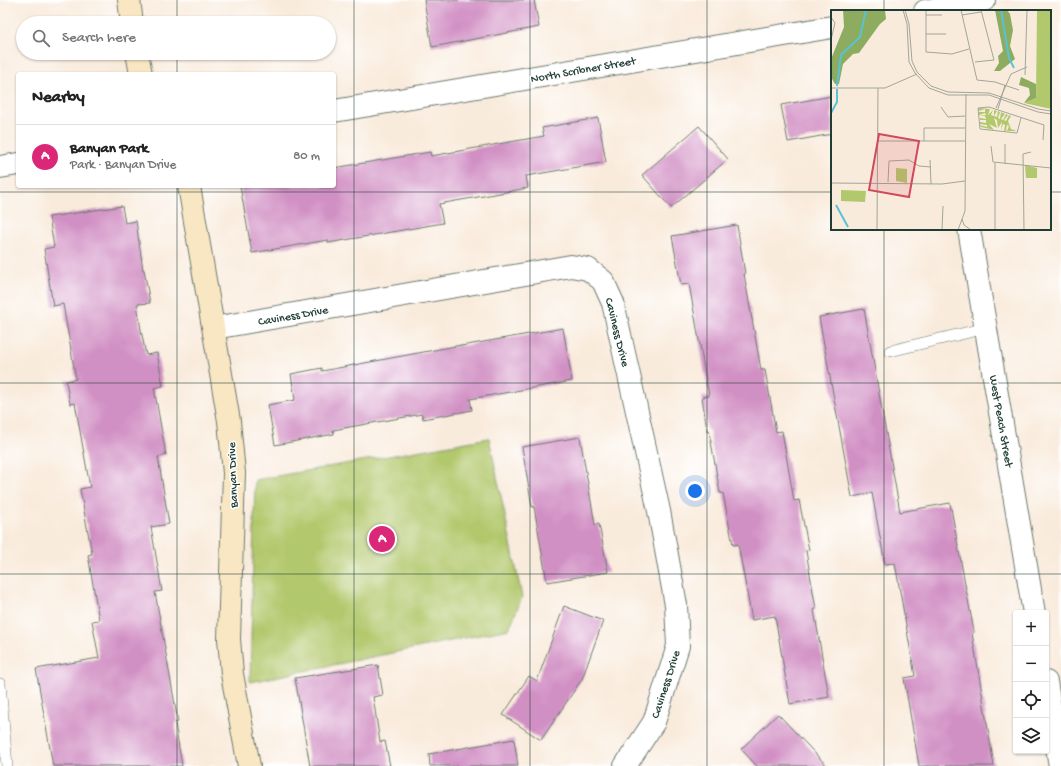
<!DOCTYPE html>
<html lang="en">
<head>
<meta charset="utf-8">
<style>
	body { margin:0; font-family:"Gochi Hand",sans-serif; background:#f6f6f6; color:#222 }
	.controls { position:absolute; right:12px; bottom:12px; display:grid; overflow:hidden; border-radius:4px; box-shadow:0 1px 3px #0004 }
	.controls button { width:36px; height:36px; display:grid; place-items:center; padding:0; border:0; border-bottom:1px solid #e0e0e0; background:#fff; color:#222; font:20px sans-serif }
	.you { position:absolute; left:695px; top:491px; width:14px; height:14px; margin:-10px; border:3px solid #fff; border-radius:50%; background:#1a73e8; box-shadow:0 0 0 6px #1a73e833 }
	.badge { display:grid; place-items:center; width:26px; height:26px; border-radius:50%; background:#db2777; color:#fff; font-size:13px; font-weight:700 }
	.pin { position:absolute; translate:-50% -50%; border:2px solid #fff; box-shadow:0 1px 4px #0006 }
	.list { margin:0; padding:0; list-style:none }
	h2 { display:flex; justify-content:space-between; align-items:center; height:52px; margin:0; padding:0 16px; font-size:17px }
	h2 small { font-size:13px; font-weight:400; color:#767676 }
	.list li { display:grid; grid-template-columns:26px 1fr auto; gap:12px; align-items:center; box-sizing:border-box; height:64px; padding:0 16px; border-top:1px solid #e0e0e0 }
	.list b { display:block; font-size:15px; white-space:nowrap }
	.list p { margin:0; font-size:13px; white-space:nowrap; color:#767676 }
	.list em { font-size:13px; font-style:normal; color:#767676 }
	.icon { flex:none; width:22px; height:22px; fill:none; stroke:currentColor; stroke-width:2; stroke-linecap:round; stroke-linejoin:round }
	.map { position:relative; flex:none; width:1061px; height:766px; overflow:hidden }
	.search { position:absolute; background:#fff; box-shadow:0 1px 3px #0004; left:16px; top:16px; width:320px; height:44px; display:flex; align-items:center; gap:10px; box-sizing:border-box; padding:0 14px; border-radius:22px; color:#767676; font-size:15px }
	.panel { position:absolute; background:#fff; box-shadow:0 1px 3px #0004; left:16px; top:72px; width:320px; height:116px; border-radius:4px }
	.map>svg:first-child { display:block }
	.green { fill:#b2c86c; stroke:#688250 }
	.building { fill:#d190c4 }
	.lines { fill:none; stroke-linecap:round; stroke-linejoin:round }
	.lane-casing { stroke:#6b7a6f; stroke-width:12 }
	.street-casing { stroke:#6b7a6f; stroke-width:24 }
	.secondary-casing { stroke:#6b7a6f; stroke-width:24 }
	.lane { stroke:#fff; stroke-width:11 }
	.street { stroke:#fff; stroke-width:22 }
	.secondary { stroke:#f9e7c3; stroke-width:22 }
	.grid { fill:none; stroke:#1f3d34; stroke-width:1; stroke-opacity:0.55 }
	.labels { text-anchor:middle; stroke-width:3; stroke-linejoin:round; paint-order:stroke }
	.street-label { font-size:12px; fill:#1f3d34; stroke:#fff }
	.inset-river { fill:none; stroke:#59c2d5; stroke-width:2 }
	.inset-road { fill:none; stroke:#a2a599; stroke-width:1 }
	.view { fill:#d1495b; fill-opacity:0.15; stroke:#d1495b; stroke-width:2 }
	.inset-edge { fill:none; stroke:#1f3d34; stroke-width:2 }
</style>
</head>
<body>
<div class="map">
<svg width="1061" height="766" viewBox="0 0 1061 766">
	<rect width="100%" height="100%" fill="#fff"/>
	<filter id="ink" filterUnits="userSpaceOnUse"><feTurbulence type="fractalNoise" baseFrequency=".025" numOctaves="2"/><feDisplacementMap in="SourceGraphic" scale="8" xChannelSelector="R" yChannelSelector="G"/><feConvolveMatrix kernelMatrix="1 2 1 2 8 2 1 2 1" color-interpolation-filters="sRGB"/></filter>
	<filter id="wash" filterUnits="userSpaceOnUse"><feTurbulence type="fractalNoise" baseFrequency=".012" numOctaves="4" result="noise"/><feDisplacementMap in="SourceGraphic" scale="16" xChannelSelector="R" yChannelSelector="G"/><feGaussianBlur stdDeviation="0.9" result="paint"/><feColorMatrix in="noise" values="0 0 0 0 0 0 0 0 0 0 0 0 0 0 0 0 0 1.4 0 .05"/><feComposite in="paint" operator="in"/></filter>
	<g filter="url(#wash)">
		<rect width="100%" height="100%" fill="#f9ebdc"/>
		<path class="green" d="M 489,438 L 522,597 L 509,629 L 250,682 L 255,480 Z"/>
		<g id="blocks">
			<path class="building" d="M 424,0 L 534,0 L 539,27 L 432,47 Z
				M 832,96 L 832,134 L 788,142 L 781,105 Z
				M 598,118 L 606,162 L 526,176 L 528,188 L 439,204 L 443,223 L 328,243 L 328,240 L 252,253 L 240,186 L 334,186 L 334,168 L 430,152 L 431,156 L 544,136 L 542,128 Z
				M 699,126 L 728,159 L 671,208 L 642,175 Z
				M 122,206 L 125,223 L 136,221 L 143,270 L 144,270 L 150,303 L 137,304 L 141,330 L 146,355 L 157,353 L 163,386 L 154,388 L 166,455 L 158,457 L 169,524 L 151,527 L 162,591 L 155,592 L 178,722 L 175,723 L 182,766 L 53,766 L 36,669 L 99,658 L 92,621 L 99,620 L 88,555 L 92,554 L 80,489 L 90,487 L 75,403 L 70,404 L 66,381 L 76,379 L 63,304 L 53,306 L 44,249 L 54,247 L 49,217 Z
				M 737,225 L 745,274 L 744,274 L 761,370 L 765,370 L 776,432 L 782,431 L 794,501 L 799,500 L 809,550 L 806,551 L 816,609 L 814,610 L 829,697 L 790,704 L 775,616 L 752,620 L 738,544 L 733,545 L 723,493 L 720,493 L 709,430 L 707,430 L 702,397 L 709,396 L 689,284 L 681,285 L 672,236 Z
				M 864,309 L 900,512 L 950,503 L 974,632 L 972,633 L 994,766 L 919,766 L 904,678 L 915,676 L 895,563 L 885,564 L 872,493 L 852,497 L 819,317 Z
				M 563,328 L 572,381 L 470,399 L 472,410 L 423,419 L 422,414 L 333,430 L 334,434 L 275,445 L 268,405 L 295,400 L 291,374 L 322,368 L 322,371 L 461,345 L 461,346 Z
				M 580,437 L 595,525 L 599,524 L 608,572 L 547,582 L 534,506 L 532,507 L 522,447 Z
				M 564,606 L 603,621 L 582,679 L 541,740 L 503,715 L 529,676 L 537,681 Z
				M 378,665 L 383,695 L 373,697 L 380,742 L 385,741 L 390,766 L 310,766 L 295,678 Z
				M 778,714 L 827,766 L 757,766 L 741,749 Z
				M 514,739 L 518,766 L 430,766 L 429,754 Z"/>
		</g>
	</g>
	<g filter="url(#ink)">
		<use href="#blocks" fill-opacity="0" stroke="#6b7a6f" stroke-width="1"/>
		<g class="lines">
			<g class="lane-casing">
				<path id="lane" d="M 890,351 L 986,328
					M 0,684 L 7,766"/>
			</g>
			<g class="street-casing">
				<path id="street" d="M 925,11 L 984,0
					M 334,111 L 832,27
					M 0,167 L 18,164
					M 969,229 L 1034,613
					M 214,328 L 571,266 L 588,269 L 603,281 L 613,303 L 659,511 L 676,605 L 678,646 L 654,722 L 625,766
					M 1046,682 L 1060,766"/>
			</g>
			<g class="secondary-casing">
				<path id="secondary" d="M 129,0 L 132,23
					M 137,53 L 141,74
					M 189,186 L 229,421 L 234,473 L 229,639 L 232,674 L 249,766"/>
			</g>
			<use href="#lane" class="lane"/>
			<use href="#street" class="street"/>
			<use href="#secondary" class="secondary"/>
		</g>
	</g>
	<path class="grid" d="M 177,0 L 177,23M 354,0 L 354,766M 530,0 L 530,766M 707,0 L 707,766M 884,0 L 884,11M 177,53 L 177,74M 177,186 L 177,766M 0,192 L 832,192M 1050,192 L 1061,192M 884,229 L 884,766M 0,383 L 1061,383M 0,574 L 1061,574"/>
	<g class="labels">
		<g class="street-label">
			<text transform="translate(583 69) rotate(-10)" y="4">North Scribner Street</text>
			<text transform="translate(293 315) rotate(-10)" y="4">Caviness Drive</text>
			<text transform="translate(618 332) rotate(76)" y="4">Caviness Drive</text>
			<text transform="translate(1002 421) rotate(80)" y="4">West Peach Street</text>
			<text transform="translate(232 475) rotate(-92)" y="4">Banyan Drive</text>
			<text transform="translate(665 684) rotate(-72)" y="4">Caviness Drive</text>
		</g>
	</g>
	<g transform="translate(831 10)">
		<rect width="220" height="220" fill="#f9ebdc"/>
		<path d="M 206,0 L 220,0 L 220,99 L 193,93 L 205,88 ZM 148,98 L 159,99 L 157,105 L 162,100 L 160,105 L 163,106 L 163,100 L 166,101 L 163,106 L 166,107 L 167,101 L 169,102 L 167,108 L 169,109 L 170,102 L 174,104 L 170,109 L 172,110 L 175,104 L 177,105 L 173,110 L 175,111 L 178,105 L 180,106 L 177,111 L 180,119 L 186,121 L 176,121 L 178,116 L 176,115 L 175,121 L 173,121 L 174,115 L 172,114 L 170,121 L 171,112 L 167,118 L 166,110 L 163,108 L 166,118 L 158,114 L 163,120 L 150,117 L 149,115 L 156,117 L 156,115 L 149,114 L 149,112 L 155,113 L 155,110 L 149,110 L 149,108 L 155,109 L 154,106 L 148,106 L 155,105 L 154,103 L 148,105 L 148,102 L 154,102 L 154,99 L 148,101 ZM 194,155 L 206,158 L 206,168 L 195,168 ZM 65,158 L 76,159 L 76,173 L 65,171 ZM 10,180 L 35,181 L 34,192 L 10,191 Z" fill="#b2c86c"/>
		<path d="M 12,0 L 54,0 L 55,9 L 49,14 L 28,43 L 22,44 L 12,54 L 8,74 L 4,74 L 0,67 L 0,49 L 13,17 ZM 164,0 L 176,0 L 179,4 L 182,20 L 179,36 L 184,49 L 169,61 L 163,61 L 168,53 L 167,46 L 172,41 ZM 190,67 L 205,74 L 205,88 L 193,93 L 199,85 L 198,78 L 188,75 Z" fill="#8dac60"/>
		<path class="inset-river" d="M 170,0 L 178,48 L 183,58M 6,76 L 10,45 L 29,27 L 35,0M 0,103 L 6,92 L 6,79M 5,195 L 17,217"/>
		<path class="inset-road" d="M 72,0 L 76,14 L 78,52 L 84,63 L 98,78 L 117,85 L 158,85 L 207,102 L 220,104M 74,0 L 78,14 L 81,51 L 86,62 L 100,76 L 117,82 L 158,83 L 207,99 L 220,101M 95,0 L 95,42 L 121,44 L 138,39M 130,0 L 146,70 L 164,72 L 188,80M 95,5 L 111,5M 131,5 L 150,2M 0,7 L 4,13 L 0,30M 95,24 L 115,24M 144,52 L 163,50 L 150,0M 194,65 L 196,0M 0,78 L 54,78 L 86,64M 110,97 L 117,107 L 134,106M 165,98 L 180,64 L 196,57M 167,99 L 174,75M 190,108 L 186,123 L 149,119 L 147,98 L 158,97 L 213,115 L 212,130M 47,131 L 134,131M 93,131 L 93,118 L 134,118M 160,136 L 162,152 L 220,158M 99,150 L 100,174M 174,154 L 174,134M 57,172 L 58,151 L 78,150 L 88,156 L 100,157M 0,173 L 111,174 L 134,171M 131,209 L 133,215 L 140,220M 46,220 L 47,78M 111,220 L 112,196M 127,220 L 134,201 L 135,84M 164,220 L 164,153M 193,220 L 192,144 L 200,142"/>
		<path class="view" d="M 48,124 L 88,131 L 78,187 L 38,180 Z"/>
		<rect width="220" height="220" class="inset-edge"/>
	</g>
</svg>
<div class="controls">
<button>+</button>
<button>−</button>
<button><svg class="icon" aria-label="locate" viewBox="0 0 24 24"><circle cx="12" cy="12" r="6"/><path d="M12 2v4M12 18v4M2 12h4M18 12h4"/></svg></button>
<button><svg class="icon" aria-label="layers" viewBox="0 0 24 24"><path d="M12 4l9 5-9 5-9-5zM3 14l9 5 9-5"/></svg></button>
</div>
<div class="you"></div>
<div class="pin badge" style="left:382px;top:539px">A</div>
<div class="search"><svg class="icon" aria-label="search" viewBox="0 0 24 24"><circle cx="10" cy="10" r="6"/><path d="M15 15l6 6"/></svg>Search here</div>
<section class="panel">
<h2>Nearby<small></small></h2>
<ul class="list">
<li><span class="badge">A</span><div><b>Banyan Park</b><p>Park · Banyan Drive</p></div><em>80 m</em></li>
</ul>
</section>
</div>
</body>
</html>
